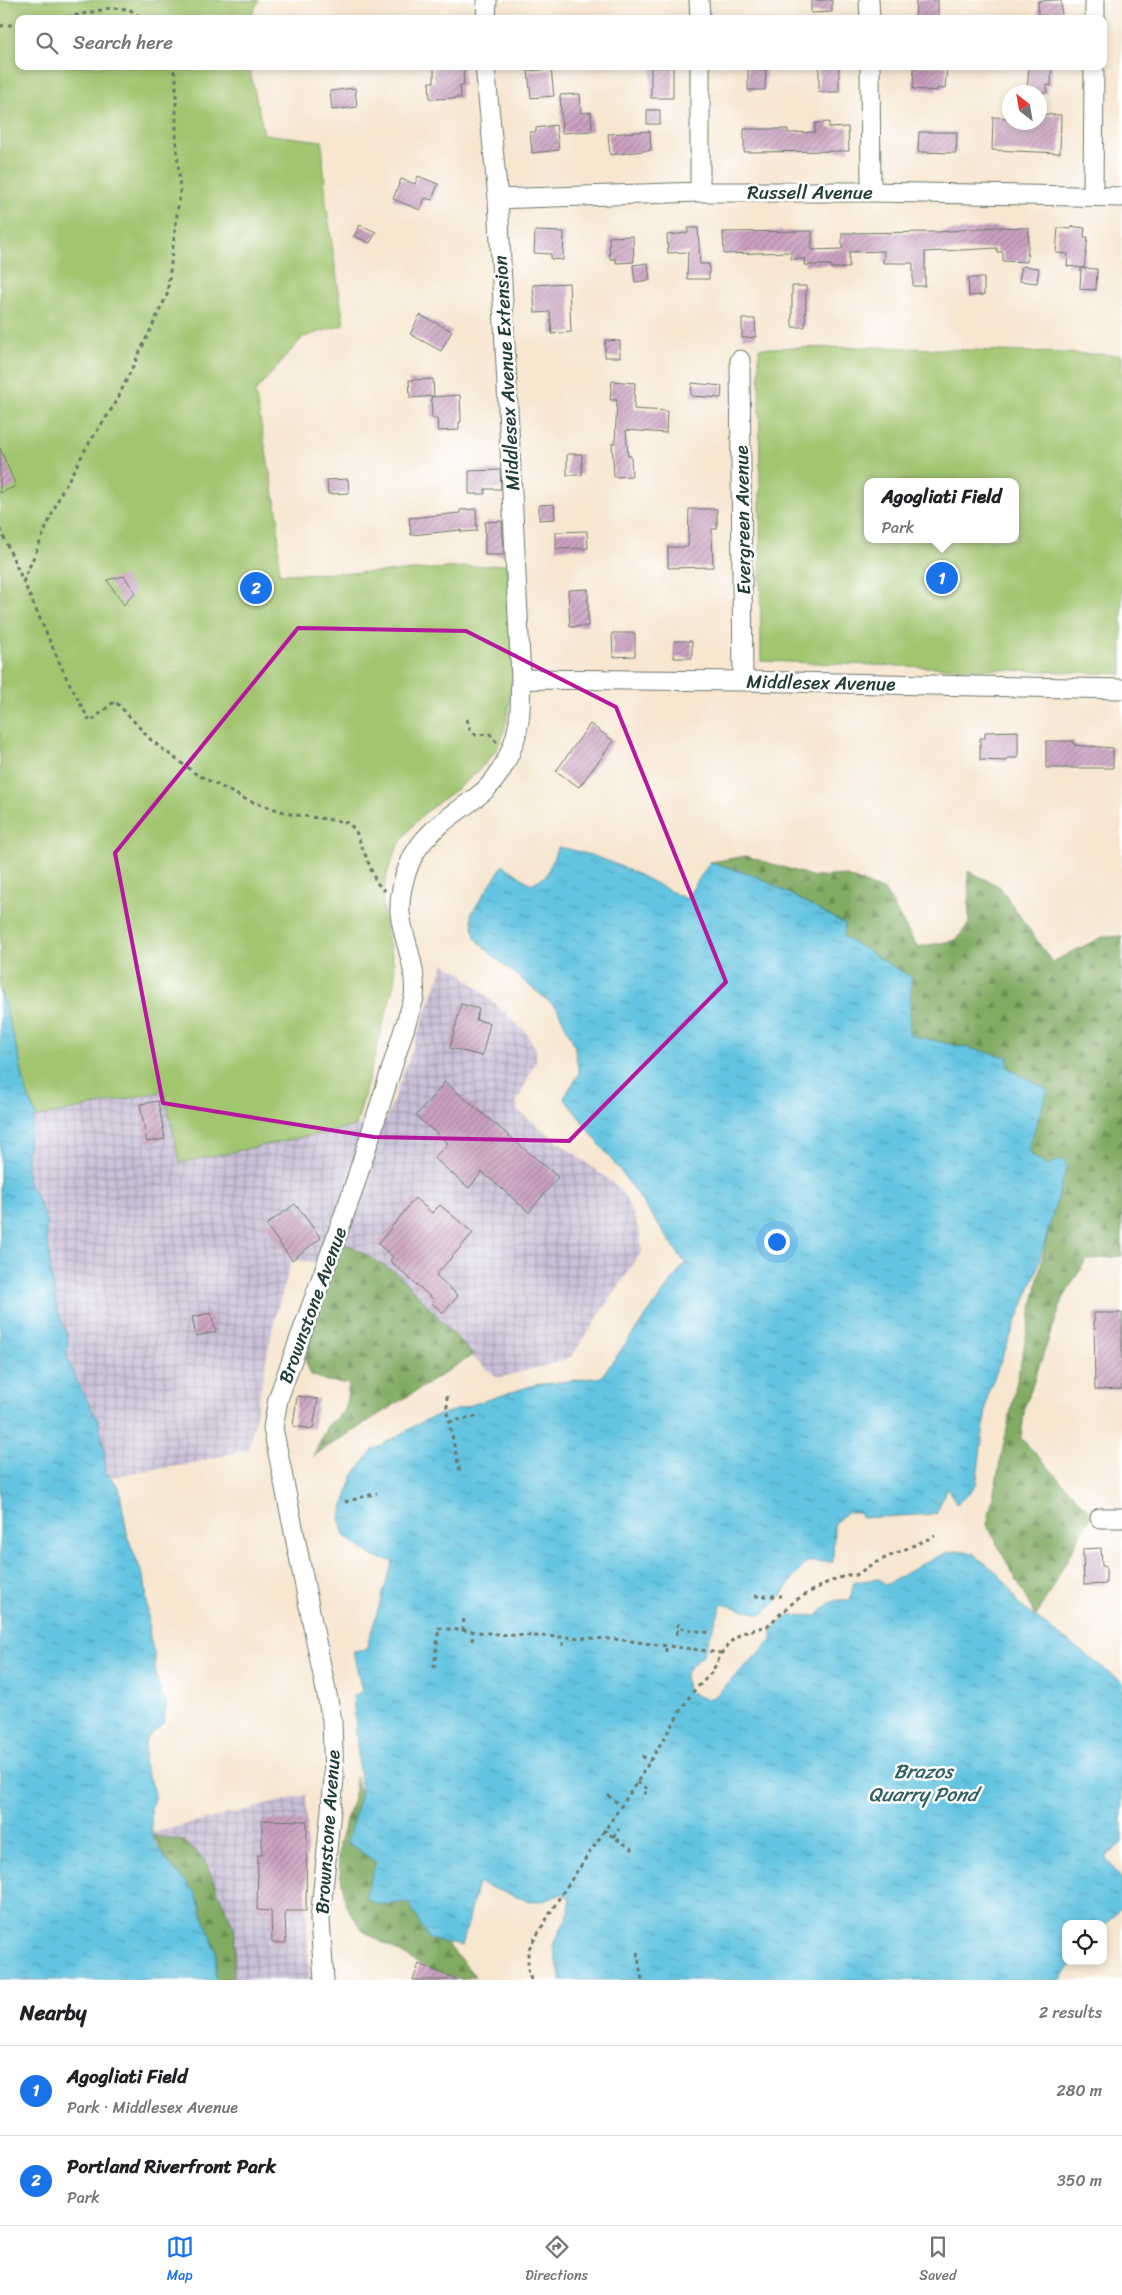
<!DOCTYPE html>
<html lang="en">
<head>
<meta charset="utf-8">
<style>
	body { margin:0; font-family:Sriracha,sans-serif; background:#f6f6f6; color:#202124 }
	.controls { position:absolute; right:15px; bottom:15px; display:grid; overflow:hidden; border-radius:10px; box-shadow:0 2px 8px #0003 }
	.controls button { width:45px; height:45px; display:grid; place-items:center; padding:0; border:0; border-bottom:1px solid #e0e0e0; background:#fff; color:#202124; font:25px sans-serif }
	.compass { position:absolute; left:1002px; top:85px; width:45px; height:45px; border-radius:50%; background:#fff; box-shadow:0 2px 8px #0003; rotate:329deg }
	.you { position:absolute; left:776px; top:1241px; width:18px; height:18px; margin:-12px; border:4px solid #fff; border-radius:50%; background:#1a73e8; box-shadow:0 0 0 8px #1a73e833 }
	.badge { display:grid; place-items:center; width:32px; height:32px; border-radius:50%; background:#1a73e8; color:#fff; font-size:16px; font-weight:700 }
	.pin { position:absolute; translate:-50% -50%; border:2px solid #fff; box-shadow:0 1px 5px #0006 }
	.popup { position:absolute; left:864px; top:478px; width:155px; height:65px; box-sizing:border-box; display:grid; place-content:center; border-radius:10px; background:#fff; filter:drop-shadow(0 1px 4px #0005); font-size:16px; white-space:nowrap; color:#757577 }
	.popup b { font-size:19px; color:#202124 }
	.popup::after { content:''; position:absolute; left:50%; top:100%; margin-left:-10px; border:10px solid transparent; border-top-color:#fff }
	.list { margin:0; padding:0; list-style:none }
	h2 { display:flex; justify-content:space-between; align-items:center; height:65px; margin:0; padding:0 20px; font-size:21px }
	h2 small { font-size:16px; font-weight:400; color:#757577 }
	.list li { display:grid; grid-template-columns:32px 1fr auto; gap:15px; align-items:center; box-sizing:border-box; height:90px; padding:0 20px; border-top:1px solid #e0e0e0 }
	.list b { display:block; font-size:19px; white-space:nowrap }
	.list p { margin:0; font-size:16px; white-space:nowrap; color:#757577 }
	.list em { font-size:16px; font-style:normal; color:#757577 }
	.icon { flex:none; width:28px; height:28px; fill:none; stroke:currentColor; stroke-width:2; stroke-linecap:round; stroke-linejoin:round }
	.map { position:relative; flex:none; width:1122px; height:1980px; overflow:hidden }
	.search { position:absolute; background:#fff; box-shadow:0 2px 8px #0003; left:15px; right:15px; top:15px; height:55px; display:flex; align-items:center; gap:12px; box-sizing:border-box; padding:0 18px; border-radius:10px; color:#757577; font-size:19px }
	.sheet { height:245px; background:#fff }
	nav { display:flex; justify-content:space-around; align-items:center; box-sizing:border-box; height:70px; border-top:1px solid #e0e0e0; background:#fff; font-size:14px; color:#757577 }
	nav a { display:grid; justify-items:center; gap:2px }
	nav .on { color:#1a73e8 }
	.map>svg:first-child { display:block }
	.industrial { fill:url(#industrial-grid) }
	.forest { fill:url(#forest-firs); stroke:#50744b }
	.park { fill:#a2c56f; stroke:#608152; fill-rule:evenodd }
	.water { fill:url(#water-ripples); stroke:#41808a }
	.building { fill:url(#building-hatch) }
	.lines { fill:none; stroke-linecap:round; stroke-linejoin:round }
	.minor-casing { stroke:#6b786b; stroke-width:21 }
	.path { stroke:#6b786b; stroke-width:3; stroke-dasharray:4 4; stroke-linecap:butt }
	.minor { stroke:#fff; stroke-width:19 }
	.marked { fill:none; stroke:#b5179e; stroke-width:4; stroke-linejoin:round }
	.labels { text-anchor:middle; stroke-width:5; stroke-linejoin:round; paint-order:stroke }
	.street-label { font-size:19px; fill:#1f3d34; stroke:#fff }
	.water-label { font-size:20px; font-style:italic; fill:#305f5f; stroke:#fff }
</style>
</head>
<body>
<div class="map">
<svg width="1122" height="1980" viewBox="0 0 1122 1980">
	<defs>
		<pattern id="industrial-grid" width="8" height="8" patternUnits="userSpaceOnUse" patternTransform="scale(1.25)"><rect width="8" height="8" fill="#c9bfd7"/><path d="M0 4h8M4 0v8" fill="none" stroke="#a39caf"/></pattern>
		<pattern id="forest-firs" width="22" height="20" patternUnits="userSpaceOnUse" patternTransform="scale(1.25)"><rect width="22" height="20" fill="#81aa62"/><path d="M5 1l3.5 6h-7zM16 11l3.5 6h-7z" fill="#698c52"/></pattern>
		<pattern id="water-ripples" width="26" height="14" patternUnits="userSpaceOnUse" patternTransform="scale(1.25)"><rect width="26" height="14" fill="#63c4e1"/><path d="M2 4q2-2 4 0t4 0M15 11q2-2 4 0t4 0" fill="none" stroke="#51a0b7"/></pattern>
		<pattern id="building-hatch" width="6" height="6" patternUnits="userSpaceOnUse" patternTransform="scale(1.25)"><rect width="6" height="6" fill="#caa0c0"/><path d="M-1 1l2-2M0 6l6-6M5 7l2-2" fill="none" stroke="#a3849d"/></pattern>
	</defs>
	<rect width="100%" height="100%" fill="#fff"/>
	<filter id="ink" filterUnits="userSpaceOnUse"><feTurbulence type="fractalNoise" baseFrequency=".02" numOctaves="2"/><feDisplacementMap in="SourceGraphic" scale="10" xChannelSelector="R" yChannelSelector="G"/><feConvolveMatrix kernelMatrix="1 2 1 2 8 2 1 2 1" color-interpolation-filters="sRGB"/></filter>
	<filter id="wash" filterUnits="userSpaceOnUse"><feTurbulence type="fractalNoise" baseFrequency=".0096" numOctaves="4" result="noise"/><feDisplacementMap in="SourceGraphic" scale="20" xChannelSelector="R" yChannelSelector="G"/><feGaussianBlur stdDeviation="1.12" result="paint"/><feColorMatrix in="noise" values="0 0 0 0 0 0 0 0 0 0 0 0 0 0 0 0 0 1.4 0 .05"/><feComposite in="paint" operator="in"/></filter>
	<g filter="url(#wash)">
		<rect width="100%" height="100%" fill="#f7e6d0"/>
		<path class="industrial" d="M 444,964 L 461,973 L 509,1016 L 528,1035 L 536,1050 L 536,1060 L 517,1102 L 518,1111 L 617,1186 L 625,1197 L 639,1229 L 642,1251 L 572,1356 L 559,1362 L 498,1378 L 328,1239 L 314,1262 L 292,1260 L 274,1321 L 249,1449 L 189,1464 L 109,1477 L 105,1472 L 105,1454 L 99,1422 L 78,1384 L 67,1356 L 69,1348 L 64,1325 L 57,1309 L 50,1268 L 49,1250 L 46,1235 L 47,1222 L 33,1189 L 29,1187 L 26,1178 L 30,1129 L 33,1118 L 165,1091 L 180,1163 L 386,1120 Z
			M 306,1795 L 307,1931 L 310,1980 L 233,1980 L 235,1931 L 227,1911 L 184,1841 L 153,1836 L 152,1833 Z"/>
		<path class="forest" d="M 746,856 L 815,877 L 844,875 L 885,891 L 917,947 L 956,940 L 969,923 L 968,871 L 999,886 L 1052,962 L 1102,937 L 1122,936 L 1122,1256 L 1086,1260 L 1063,1299 L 1025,1406 L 1021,1438 L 1092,1514 L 1036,1617 L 987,1525 L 1063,1159 L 1048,1165 L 1032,1156 L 1007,1067 L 1008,1057 L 909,1035 L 844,937 L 845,924 L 758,877 L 711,862 Z
			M 339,1242 L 353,1247 L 398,1274 L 473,1355 L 313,1456 L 327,1426 L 345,1410 L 349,1384 L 327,1381 L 311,1375 L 305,1359 Z
			M 356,1777 L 376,1862 L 475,1976 L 461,1980 L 419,1964 L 363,1931 L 346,1906 L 338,1860 L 339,1843 L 354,1795 Z
			M 153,1836 L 184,1841 L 204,1859 L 235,1931 L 233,1980 L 216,1980 L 216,1951 L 195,1893 L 171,1866 Z"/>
		<path class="park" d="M 0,0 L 259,0 L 250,19 L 19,19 L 19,66 L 249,66 L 264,134 L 322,141 L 326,203 L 344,325 L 303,337 L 255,392 L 278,517 L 279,574 L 385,572 L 510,564 C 511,612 519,702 499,745 C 493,756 484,765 475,774 C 461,787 444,797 430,809 C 401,832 385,865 383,901 C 382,928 395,953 395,980 L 356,1126 L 180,1163 L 164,1091 L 33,1118 L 36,1115 L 25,1088 L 19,1057 L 0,989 Z
			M 879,347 L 1122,355 L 1122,674 L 761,661 L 759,348 ZM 868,482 L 1016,482 L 1016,539 L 868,539 Z"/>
		<path class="water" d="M 558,847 C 605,855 643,877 686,899 L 710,862 L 758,877 L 845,924 L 844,937 L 911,977 L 909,1035 L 1008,1057 L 1007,1067 L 1048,1090 L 1029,1146 L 1032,1156 L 1048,1165 L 1063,1159 L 1067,1166 L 1035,1275 L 988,1393 L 976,1486 L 957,1504 L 947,1488 L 936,1514 L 862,1518 L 859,1512 L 846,1512 L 834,1525 L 833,1562 L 807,1562 C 791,1579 781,1600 762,1615 L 722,1604 L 703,1655 L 691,1666 L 685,1675 L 687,1691 L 705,1699 L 714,1697 L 772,1640 L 772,1629 L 789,1615 L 817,1616 C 829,1602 832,1599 850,1600 L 854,1582 L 879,1579 L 886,1585 C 904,1575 948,1544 970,1552 C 974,1553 979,1558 982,1561 C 1001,1574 1008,1584 1018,1604 L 1122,1682 L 1122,1843 L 1105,1857 L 1122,1880 L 1122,1906 L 1103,1928 L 1103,1924 L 1066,1924 L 1066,1961 L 1075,1961 L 1060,1980 L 561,1980 L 553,1945 L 569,1912 L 570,1898 L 563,1894 L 543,1901 L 528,1901 L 478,1883 L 462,1946 L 429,1939 L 408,1902 L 378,1905 L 365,1897 L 376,1862 L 347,1842 L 361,1793 L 353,1696 L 362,1692 L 353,1651 L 366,1649 L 393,1561 L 376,1558 L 344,1536 L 340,1518 L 353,1476 L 373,1450 L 427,1419 L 534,1385 L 601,1377 L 685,1263 L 624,1176 L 564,1098 L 579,1073 L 574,1044 L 557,1008 L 493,956 L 475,938 L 471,914 L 503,865 L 531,884 L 546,876 Z
			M 0,989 L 19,1057 L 25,1088 L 36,1116 C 27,1125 25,1175 29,1187 L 33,1189 L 47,1222 L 46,1235 L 49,1250 L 50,1268 L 57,1309 L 68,1337 L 67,1356 L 78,1384 L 99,1422 L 105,1454 L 105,1472 L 119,1487 L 128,1538 L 145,1581 L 150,1638 L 155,1657 L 155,1670 L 161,1694 L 167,1703 L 163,1724 L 147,1738 L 145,1743 L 145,1756 L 143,1762 L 156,1797 L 151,1806 L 152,1835 L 155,1843 L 171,1866 L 195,1893 L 216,1951 L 216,1980 L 0,1980 Z"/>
		<g id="blocks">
			<path class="building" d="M 811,0 L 832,0 L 832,12 L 811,13 Z
				M 916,0 L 938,0 L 938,19 L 915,19 Z
				M 1061,0 L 1062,19 L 1038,19 L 1038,1 Z
				M 463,66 L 464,86 L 460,86 L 461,98 L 430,99 L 429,82 L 434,82 L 434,67 Z
				M 748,66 L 766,66 L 765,90 L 748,90 Z
				M 819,66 L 839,66 L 839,92 L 819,92 Z
				M 914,66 L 947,66 L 945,89 L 937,88 L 937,91 L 913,89 Z
				M 1029,66 L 1052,66 L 1051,86 L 1047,85 L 1047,93 L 1027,92 Z
				M 651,67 L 673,67 L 673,98 L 651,98 Z
				M 551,69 L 554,96 L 531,98 L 528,71 Z
				M 355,88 L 357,107 L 332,110 L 330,91 Z
				M 580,94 L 581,113 L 591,112 L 592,131 L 562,133 L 560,95 Z
				M 647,110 L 660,110 L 660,124 L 647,124 Z
				M 1040,114 L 1061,115 L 1060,153 L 992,150 L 993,117 L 1010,118 L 1010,122 L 1040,122 Z
				M 829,122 L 829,128 L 848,127 L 849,151 L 744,152 L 744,129 L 788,129 L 788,133 L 815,132 L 815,123 Z
				M 556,125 L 559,150 L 532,153 L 530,132 L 536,132 L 536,128 Z
				M 650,131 L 651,150 L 610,155 L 608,134 Z
				M 919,132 L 957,132 L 956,153 L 918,152 Z
				M 418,176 L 438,184 L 432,200 L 425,198 L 420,210 L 393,199 L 401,179 L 415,184 Z
				M 360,225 L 376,232 L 370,243 L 354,236 Z
				M 1071,226 L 1085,228 L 1084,237 L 1088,237 L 1084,268 L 1067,266 L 1068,254 L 1056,253 L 1058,228 L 1071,229 Z
				M 995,227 L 1029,228 L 1027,262 L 1003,261 L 1003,252 L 997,252 L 997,248 L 925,252 L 925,286 L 913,286 L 913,263 L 883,263 L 884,251 L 849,252 L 849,268 L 831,268 L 831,265 L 804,265 L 805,259 L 791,259 L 791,252 L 724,254 L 723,232 L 812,231 L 812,250 L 842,249 L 842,233 L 938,232 Z
				M 688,228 L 698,228 L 700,264 L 709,264 L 709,279 L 687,279 L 688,252 L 668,253 L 667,235 L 688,233 Z
				M 535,231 L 564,232 L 563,260 L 551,259 L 551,254 L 534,253 Z
				M 633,236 L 634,262 L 616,263 L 616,259 L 610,259 L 609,237 Z
				M 648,263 L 650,280 L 635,282 L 633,265 Z
				M 1022,266 L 1039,268 L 1037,283 L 1019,281 Z
				M 1081,268 L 1097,269 L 1096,290 L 1080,289 Z
				M 968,278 L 984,278 L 984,295 L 969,296 Z
				M 569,283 L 571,332 L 552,334 L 550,312 L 535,313 L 533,285 Z
				M 792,286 L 806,286 L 805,327 L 792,327 Z
				M 420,315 L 452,331 L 441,351 L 410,334 Z
				M 742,319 L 755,319 L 756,337 L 742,338 Z
				M 605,340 L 620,341 L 620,357 L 605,357 Z
				M 433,379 L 434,396 L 410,398 L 409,380 Z
				M 612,381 L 635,383 L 634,409 L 667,411 L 666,433 L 626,430 L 628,456 L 631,456 L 632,476 L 614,477 L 612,443 L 615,443 L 617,400 L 610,400 Z
				M 692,383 L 722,386 L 721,398 L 691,396 Z
				M 460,395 L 461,422 L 459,422 L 459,430 L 438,431 L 437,418 L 432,418 L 431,397 Z
				M 0,448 L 16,486 L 0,493 Z
				M 567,454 L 582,454 L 582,475 L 567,475 Z
				M 500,470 L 501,489 L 485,489 L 485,494 L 469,494 L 469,471 Z
				M 348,479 L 349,493 L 328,494 L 327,480 Z
				M 554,504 L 555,519 L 539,520 L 539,505 Z
				M 476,509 L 477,531 L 461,532 L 461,530 L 411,535 L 409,518 L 460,513 L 460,510 Z
				M 689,509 L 717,509 L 717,529 L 712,529 L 713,567 L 668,568 L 668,547 L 688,547 Z
				M 502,521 L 504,555 L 485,555 L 485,522 Z
				M 587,531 L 588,548 L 556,549 L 556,532 Z
				M 124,576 L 135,592 L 124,605 L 107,580 Z
				M 588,589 L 588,626 L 570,627 L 568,590 Z
				M 612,633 L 635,633 L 635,656 L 613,657 Z
				M 674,641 L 692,641 L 692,658 L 674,658 Z
				M 590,724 L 614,741 L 579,787 L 556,771 Z
				M 1018,731 L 1018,758 L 1007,758 L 1007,761 L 980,760 L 980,738 L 985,738 L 985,732 Z
				M 1046,741 L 1074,741 L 1074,745 L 1113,748 L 1113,768 L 1046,768 Z
				M 461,1004 L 479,1009 L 476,1020 L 490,1023 L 482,1056 L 450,1048 Z
				M 445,1082 L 558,1177 L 529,1212 L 482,1172 L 469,1188 L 434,1158 L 448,1143 L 416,1116 Z
				M 158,1101 L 165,1139 L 147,1142 L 140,1104 Z
				M 415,1198 L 432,1213 L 440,1205 L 473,1233 L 436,1275 L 458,1296 L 443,1313 L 432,1303 L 434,1300 L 390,1261 L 393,1257 L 378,1244 Z
				M 295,1204 L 321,1238 L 292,1260 L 266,1225 Z
				M 211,1313 L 216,1332 L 196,1336 L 192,1317 Z
				M 1094,1313 L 1122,1313 L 1122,1389 L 1095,1390 Z
				M 297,1396 L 318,1399 L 313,1429 L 293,1426 Z
				M 1101,1548 L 1102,1566 L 1106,1566 L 1106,1584 L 1084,1585 L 1083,1549 Z
				M 262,1820 L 307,1821 L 306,1911 L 285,1911 L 286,1943 L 272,1943 L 271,1911 L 257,1910 L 258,1855 L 262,1855 Z
				M 419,1964 L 457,1979 L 457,1980 L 413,1980 Z"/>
		</g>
	</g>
	<g filter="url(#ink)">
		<use href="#blocks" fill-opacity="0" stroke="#6b786b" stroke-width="1"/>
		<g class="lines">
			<g class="minor-casing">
				<path id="minor" d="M 699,0 L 700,19
					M 869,0 L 870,19
					M 486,19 L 487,0
					M 1095,19 L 1095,0
					M 700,66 L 700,192
					M 870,66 L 871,192
					M 1093,196 L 1094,66
					M 498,199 L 700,192 L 871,192 L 1122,197
					M 740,360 L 743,681
					M 521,679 L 743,681 L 1122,689
					M 1100,1518 L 1122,1518
					M 324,1980 L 320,1920 L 334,1779 L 332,1720 L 273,1428 L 278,1399 L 352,1193 L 414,998 C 417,963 404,945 400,913 C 399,898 403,879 409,865 C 421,833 452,816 478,796 C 500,780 515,748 519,721 C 521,708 520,693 521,679 L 498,199 L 485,66"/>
			</g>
			<path class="path" d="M 59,19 L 110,8 L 129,9 L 143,19
				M 0,26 L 19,24
				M 0,529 L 65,675 L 90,722 L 115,701 L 152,741 L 196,774 L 247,800 L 290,814 L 346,822 L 355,829 L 376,882 L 385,891
				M 23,582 L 61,493 L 89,443 L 115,404 L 167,295 L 180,190 L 176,135 L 176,76 L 171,66
				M 467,719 L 470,730 L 476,735 L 490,734 L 497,743
				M 447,1396 L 447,1413 L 460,1472
				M 449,1422 L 477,1416
				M 345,1502 L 377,1493
				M 755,1596 L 782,1596
				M 678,1623 L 676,1636 L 678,1628 L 711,1633
				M 463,1631 L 464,1615
				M 472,1641 L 473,1631
				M 563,1646 L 563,1638
				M 666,1652 L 666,1645
				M 434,1668 L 439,1628 L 508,1635 L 614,1639 L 722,1653
				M 642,1756 L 650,1761
				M 637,1782 L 648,1789 L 641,1798
				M 608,1795 L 621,1806
				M 603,1830 L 635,1851
				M 613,1837 L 619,1829
				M 637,1952 L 642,1980
				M 531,1980 L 528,1970 L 528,1950 L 561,1895 L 636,1784 L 691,1694 L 712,1672 L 723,1651 L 734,1638 L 745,1632 L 767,1626 L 796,1600 L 826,1583 L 847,1575 L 856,1575 L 872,1564 L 935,1536"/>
			<use href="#minor" class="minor"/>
		</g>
	</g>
	<path class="marked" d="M 298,628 L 466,631 L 616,707 L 726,982 L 569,1141 L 374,1137 L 163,1103 L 115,853 Z"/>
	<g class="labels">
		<g class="street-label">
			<text x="810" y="199">Russell Avenue</text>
			<text transform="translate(506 373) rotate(-93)" y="7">Middlesex Avenue Extension</text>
			<text transform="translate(742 520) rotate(-91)" y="7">Evergreen Avenue</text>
			<text transform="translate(821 682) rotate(1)" y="7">Middlesex Avenue</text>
			<text transform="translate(312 1305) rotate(-70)" y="7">Brownstone Avenue</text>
			<text transform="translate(327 1832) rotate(-86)" y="7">Brownstone Avenue</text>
		</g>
		<g class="water-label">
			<text x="923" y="1778">Brazos<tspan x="923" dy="23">Quarry Pond</tspan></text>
		</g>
	</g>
</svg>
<div class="controls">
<button><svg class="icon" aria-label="locate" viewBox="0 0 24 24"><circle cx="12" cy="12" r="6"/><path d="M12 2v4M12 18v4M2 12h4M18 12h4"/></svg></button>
</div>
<svg class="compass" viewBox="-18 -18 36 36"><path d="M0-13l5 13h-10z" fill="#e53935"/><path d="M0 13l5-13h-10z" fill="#757577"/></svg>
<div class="you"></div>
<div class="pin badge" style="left:942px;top:578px">1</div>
<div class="popup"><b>Agogliati Field</b>Park</div>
<div class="pin badge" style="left:256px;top:588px">2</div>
<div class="search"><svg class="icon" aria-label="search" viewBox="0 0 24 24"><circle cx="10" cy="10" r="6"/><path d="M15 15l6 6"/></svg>Search here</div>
</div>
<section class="sheet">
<h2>Nearby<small>2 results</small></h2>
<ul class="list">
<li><span class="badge">1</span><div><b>Agogliati Field</b><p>Park · Middlesex Avenue</p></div><em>280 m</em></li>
<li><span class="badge">2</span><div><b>Portland Riverfront Park</b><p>Park</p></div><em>350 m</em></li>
</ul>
</section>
<nav>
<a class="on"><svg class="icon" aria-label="map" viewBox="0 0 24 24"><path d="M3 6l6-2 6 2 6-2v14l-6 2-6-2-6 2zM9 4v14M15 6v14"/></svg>Map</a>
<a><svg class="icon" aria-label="directions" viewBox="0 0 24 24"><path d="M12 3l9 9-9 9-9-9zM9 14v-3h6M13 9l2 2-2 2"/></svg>Directions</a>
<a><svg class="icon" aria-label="saved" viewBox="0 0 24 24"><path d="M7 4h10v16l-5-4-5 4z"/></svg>Saved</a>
</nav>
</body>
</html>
